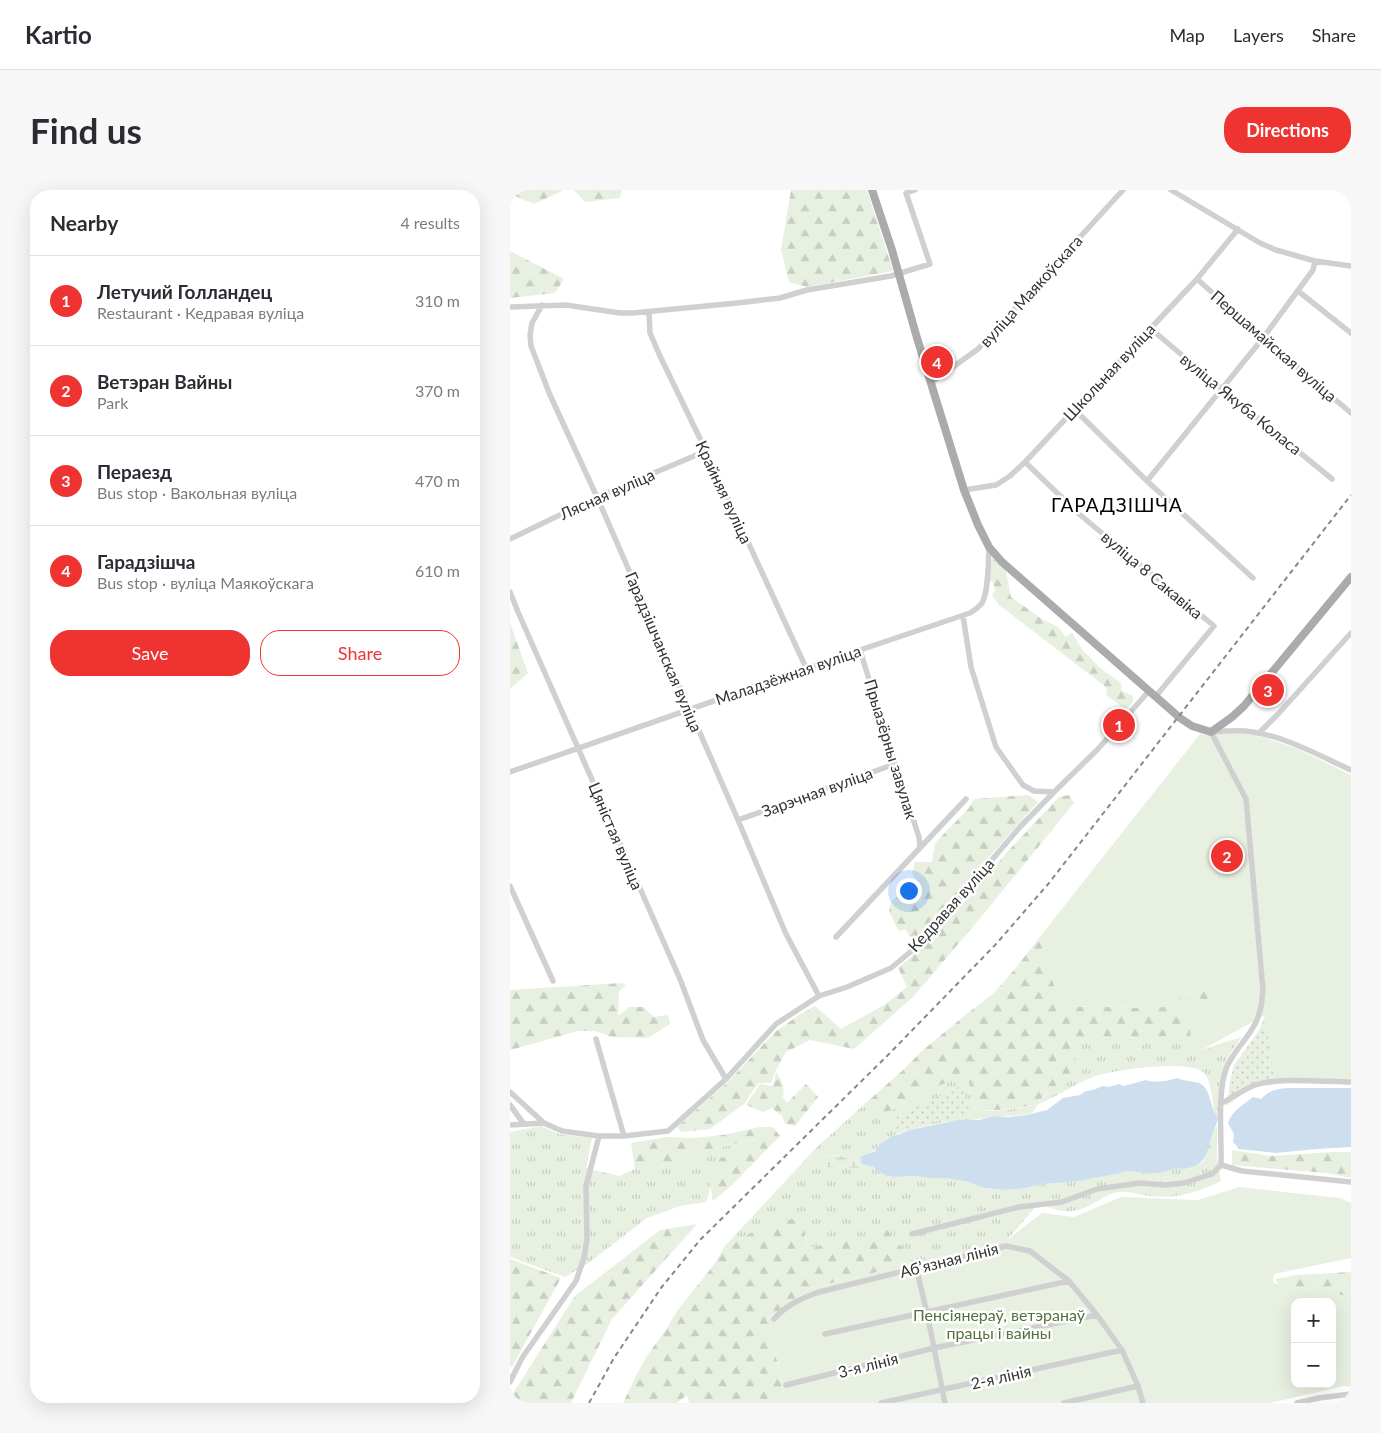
<!DOCTYPE html>
<html lang="en">
<head>
<meta charset="utf-8">
<style>
	body { margin:0; font-family:Lato,sans-serif; background:#f7f7f7; color:#2b2b33 }
	.controls { position:absolute; right:15px; bottom:15px; display:grid; overflow:hidden; border-radius:10px; box-shadow:0 5px 20px #0002 }
	.controls button { width:45px; height:45px; display:grid; place-items:center; padding:0; border:0; border-bottom:1px solid #e1e1e2; background:#fff; color:#2b2b33; font:25px sans-serif }
	.you { position:absolute; left:398px; top:700px; width:18px; height:18px; margin:-12px; border:4px solid #fff; border-radius:50%; background:#1a73e8; box-shadow:0 0 0 8px #1a73e833 }
	.badge { display:grid; place-items:center; width:32px; height:32px; border-radius:50%; background:#ee3331; color:#fff; font-size:16px; font-weight:700 }
	.pin { position:absolute; translate:-50% -50%; border:2px solid #fff; box-shadow:0 1px 5px #0006 }
	.list { margin:0; padding:0; list-style:none }
	h2 { display:flex; justify-content:space-between; align-items:center; height:65px; margin:0; padding:0 20px; font-size:21px }
	h2 small { font-size:16px; font-weight:400; color:#7c7c81 }
	.list li { display:grid; grid-template-columns:32px 1fr auto; gap:15px; align-items:center; box-sizing:border-box; height:90px; padding:0 20px; border-top:1px solid #e1e1e2 }
	.list b { display:block; font-size:19px; white-space:nowrap }
	.list p { margin:0; font-size:16px; white-space:nowrap; color:#7c7c81 }
	.list em { font-size:16px; font-style:normal; color:#7c7c81 }
	.actions { display:flex; gap:10px; padding:15px 20px }
	.actions a { flex:1; padding:11px 0; border:1px solid #ee3331; border-radius:20px; text-align:center; font-size:18px; color:#ee3331 }
	.actions .main { background:#ee3331; color:#fff }
	.map { position:relative; flex:none; width:841px; height:1213px; overflow:hidden; border-radius:20px }
	header { display:flex; align-items:center; gap:30px; box-sizing:border-box; height:70px; padding:0 25px; background:#fff; border-bottom:1px solid #e1e1e2 }
	header strong { font-size:24px }
	nav { display:flex; gap:28px; margin-inline-start:auto; font-size:18px }
	.intro { display:flex; align-items:center; justify-content:space-between; box-sizing:border-box; height:120px; padding:0 30px }
	h1 { margin:0; font-size:35px }
	.button { padding:12px 22px; border-radius:20px; background:#ee3331; color:#fff; font-size:18px; font-weight:700 }
	main { display:flex; gap:30px; padding:0 30px }
	aside { flex:1; background:#fff; border-radius:20px; box-shadow:0 5px 20px #0002 }
	.map>svg:first-child { display:block }
	.grass { fill:url(#grass-tufts) }
	.forest { fill:url(#forest-firs) }
	.wetland { fill:url(#wetland-marsh) }
	.park { fill:url(#park-dots) }
	.garden { fill:#e8f0e1; fill-rule:evenodd }
	.water { fill:#cddfef }
	.lines { fill:none; stroke-linecap:round; stroke-linejoin:round }
	.minor { stroke:#d0d0d0; stroke-width:5.5 }
	.major { stroke:#ababab; stroke-width:8 }
	.rail { stroke:#888; stroke-width:2; stroke-dasharray:5 4; stroke-linecap:butt }
	.labels { text-anchor:middle; stroke-width:5; stroke-linejoin:round; paint-order:stroke }
	.street-label { font-size:16px; fill:#333; stroke:#fff }
	.park-label { font-size:16px; fill:#51723d; stroke:#fff }
	.quarter-label { font-size:19px; letter-spacing:1px; fill:#000; stroke:#fff }
</style>
</head>
<body>
<header>
<strong>Kartio</strong>
<nav><a>Map</a><a>Layers</a><a>Share</a></nav>
</header>
<div class="intro"><h1>Find us</h1><a class="button">Directions</a></div>
<main>
<aside>
<h2>Nearby<small>4 results</small></h2>
<ul class="list">
<li><span class="badge">1</span><div><b>Летучий Голландец</b><p>Restaurant · Кедравая вуліца</p></div><em>310 m</em></li>
<li><span class="badge">2</span><div><b>Ветэран Вайны</b><p>Park</p></div><em>370 m</em></li>
<li><span class="badge">3</span><div><b>Пераезд</b><p>Bus stop · Вакольная вуліца</p></div><em>470 m</em></li>
<li><span class="badge">4</span><div><b>Гарадзішча</b><p>Bus stop · вуліца Маякоўскага</p></div><em>610 m</em></li>
</ul>
<div class="actions"><a class="main">Save</a><a>Share</a></div>
</aside>
<div class="map">
<svg width="841" height="1213" viewBox="0 0 841 1213">
	<defs>
		<pattern id="grass-tufts" width="24" height="20" patternUnits="userSpaceOnUse" patternTransform="scale(1.25)"><rect width="24" height="20" fill="#e8f0e1"/><path d="M3 7l-1-3M5 7V3M7 7l1-3M15 17l-1-3M17 17v-4M19 17l1-3" fill="none" stroke="#c7cec2"/></pattern>
		<pattern id="forest-firs" width="22" height="20" patternUnits="userSpaceOnUse" patternTransform="scale(1.25)"><rect width="22" height="20" fill="#e8f0e1"/><path d="M5 1l3.5 6h-7zM16 11l3.5 6h-7z" fill="#c7cec2"/></pattern>
		<pattern id="wetland-marsh" width="20" height="14" patternUnits="userSpaceOnUse" patternTransform="scale(1.25)"><rect width="20" height="14" fill="#e8f0e1"/><path d="M1 5h8M5 5V1M11 12h8M15 12V8" fill="none" stroke="#c7cec2"/></pattern>
		<pattern id="park-dots" width="8" height="8" patternUnits="userSpaceOnUse" patternTransform="scale(1.25)"><rect width="8" height="8" fill="#e8f0e1"/><path d="M2 2h.1M6 6h.1" fill="none" stroke="#c7cec2" stroke-width="1.8" stroke-linecap="round"/></pattern>
	</defs>
	<rect width="100%" height="100%" fill="#fff"/>
	<path class="grass" d="M 668,845 L 679,846 L 681,845 L 690,861 L 712,853 L 732,847 C 709,875 710,893 708,927 L 705,924 C 702,913 702,893 695,884 C 682,868 601,880 583,887 C 564,894 547,907 528,914 L 522,923 C 511,926 500,926 488,926 C 482,926 476,929 469,929 C 458,931 447,930 435,932 C 420,935 393,940 380,947 C 372,951 367,960 359,964 C 344,969 329,964 314,966 L 312,968 L 311,972 L 317,977 L 365,978 L 367,981 L 377,986 L 385,987 L 406,986 L 419,988 L 435,988 L 459,992 L 474,998 L 496,1000 L 516,998 L 532,994 L 563,992 L 606,984 L 612,982 L 634,982 L 640,983 L 654,982 L 665,978 L 676,979 L 692,972 L 695,968 L 704,940 L 707,936 L 707,969 L 711,991 C 686,1003 667,1009 640,1006 C 630,1005 619,1001 609,1002 C 600,1003 592,1009 584,1013 C 563,1025 551,1023 529,1013 L 497,1050 L 405,1073 L 377,1040 L 301,1058 L 297,1056 L 296,1046 L 289,1030 C 265,1026 237,1049 215,1056 L 307,957 L 357,912 L 355,916 L 379,922 L 410,903 L 453,885 L 459,888 C 459,899 462,911 467,921 C 482,921 513,920 526,914 C 530,912 536,902 542,898 C 548,893 555,890 560,884 C 568,872 560,862 569,851 L 588,847 L 600,848 L 614,847 L 632,849 Z
		M 31,936 L 49,944 L 82,948 L 76,978 L 109,986 L 125,979 L 179,972 L 185,963 L 247,949 L 236,962 L 210,968 L 196,1012 L 170,1016 L 137,1028 L 77,1074 L 55,1087 L 0,1067 L 0,942 Z"/>
	<path class="forest" d="M 0,0 L 54,0 L 24,14 L 0,4 Z
		M 64,0 L 112,0 L 110,8 L 75,12 Z
		M 281,0 L 357,0 L 383,81 L 297,97 L 279,92 L 271,60 Z
		M 0,61 L 54,89 L 45,103 L 0,108 Z
		M 482,367 L 496,381 L 501,407 L 532,429 L 548,437 L 556,447 L 562,443 L 572,459 L 589,477 L 611,493 L 612,501 L 623,506 L 623,512 L 616,519 L 597,506 L 596,497 L 489,415 L 482,405 L 485,400 L 483,392 L 479,391 Z
		M 0,433 L 18,483 L 0,499 Z
		M 518,605 L 528,612 L 404,752 L 395,739 L 389,741 L 379,722 L 381,711 L 392,703 L 413,701 L 402,683 L 405,672 L 422,672 L 425,653 L 459,618 L 464,609 Z
		M 559,605 L 564,613 L 472,726 L 403,807 L 344,859 L 300,850 L 276,862 L 266,880 L 261,893 L 248,893 L 234,914 L 200,939 L 171,942 L 167,937 L 218,892 L 265,842 L 289,825 L 305,816 L 331,839 L 374,815 L 397,797 L 388,778 L 421,750 L 500,659 L 549,607 Z
		M 529,748 L 551,816 L 644,818 L 672,803 L 707,800 L 704,812 L 675,810 L 681,845 L 679,846 L 668,845 L 632,849 L 617,847 L 600,848 L 588,847 L 569,851 C 560,862 568,870 562,881 C 557,890 548,893 541,899 C 535,903 531,908 527,914 L 504,919 L 467,921 C 462,912 459,899 459,888 L 453,886 L 410,903 L 375,924 L 359,926 C 355,921 353,918 357,912 L 392,881 L 412,861 L 454,826 L 483,804 L 505,779 Z
		M 111,793 L 116,795 L 109,801 L 108,825 L 111,824 L 119,817 L 133,817 L 144,827 L 158,825 L 160,834 L 138,848 L 102,847 L 85,841 L 68,841 L 0,860 L 0,800 Z
		M 266,882 C 272,891 275,896 273,907 L 277,913 L 296,894 L 308,907 L 285,936 L 275,934 L 272,926 L 262,918 L 253,922 L 236,915 L 250,894 L 263,896 Z
		M 250,937 L 263,937 L 270,946 L 222,995 L 203,1011 L 200,992 L 210,968 L 236,962 L 246,949 L 185,963 L 179,972 L 125,979 L 121,953 L 157,947 L 185,948 L 213,945 Z
		M 722,960 L 761,966 L 823,962 L 841,962 L 841,988 L 816,983 L 722,975 Z
		M 283,1029 L 289,1029 L 294,1038 L 297,1056 L 301,1058 L 377,1040 L 405,1073 L 301,1098 L 258,1128 L 276,1213 L 179,1213 L 177,1205 L 167,1213 L 113,1213 L 128,1182 L 137,1166 L 155,1141 L 167,1121 L 203,1076 L 215,1056 C 227,1052 236,1045 248,1039 C 258,1034 271,1030 283,1029 Z
		M 187,1034 L 102,1129 L 61,1213 L 0,1213 L 0,1208 L 65,1106 L 150,1040 Z
		M 0,1069 L 51,1088 L 2,1177 L 0,1176 Z
		M 841,1082 L 841,1107 L 769,1094 L 765,1089 L 786,1085 Z"/>
	<path class="wetland" d="M 313,966 L 351,966 L 350,968 L 365,978 L 317,977 L 311,972 L 312,968 Z"/>
	<path class="park" d="M 756,824 L 764,890 C 746,896 731,903 717,916 L 720,892 L 724,875 L 748,842 Z
		M 451,896 L 461,923 L 387,941 L 387,926 Z"/>
	<path class="garden" d="M 720,543 L 746,545 L 786,558 L 841,585 L 841,890 L 764,890 L 755,825 L 690,861 L 681,845 L 675,810 L 704,812 L 707,800 L 672,803 L 665,816 L 644,818 L 551,816 L 529,748 L 690,544 L 698,545 Z
		M 729,997 L 830,1008 L 841,1013 L 841,1068 L 764,1084 L 763,1093 L 841,1107 L 841,1197 L 834,1196 L 760,1213 L 276,1213 L 258,1128 L 301,1098 L 497,1050 L 532,1023 L 564,1027 L 611,1007 L 688,1010 ZM 785,1112 L 822,1112 L 822,1194 L 785,1194 Z"/>
	<path class="water" d="M 667,888 C 675,892 683,890 691,894 C 702,901 700,920 708,927 C 707,936 703,940 701,949 C 696,967 695,974 675,979 C 671,979 668,978 664,979 C 656,981 650,984 641,983 C 629,983 618,979 606,984 L 563,992 L 532,994 L 516,998 L 496,1000 L 474,998 L 459,992 L 435,988 L 419,988 L 406,986 L 385,987 L 377,986 L 367,981 L 364,977 L 352,974 L 350,968 L 351,966 L 364,962 L 370,954 L 382,946 L 390,944 L 399,940 L 448,930 L 469,930 L 485,926 L 499,927 L 517,925 L 537,920 L 553,908 L 570,905 L 576,901 L 583,900 L 593,896 L 599,897 L 609,894 L 614,896 L 636,890 C 644,893 659,891 667,888 Z
		M 778,898 L 841,898 L 841,957 L 807,959 L 766,963 L 728,959 L 727,956 L 723,952 L 724,944 L 718,933 C 721,922 734,914 743,907 L 751,909 C 760,900 766,899 778,898 Z"/>
	<g class="lines">
		<path class="minor" d="M 661,0 L 750,53 L 766,60 L 805,71 L 841,76
			M 687,89 L 753,148 L 841,223
			M 788,101 L 841,143
			M 32,115 L 22,133 L 20,145 L 21,156 L 40,205 L 87,307 L 228,630 L 276,744 L 309,806
			M 0,117 L 56,115 L 110,123 L 123,123 L 227,113 L 270,108 L 297,100 L 381,86 L 420,74 L 396,3 L 405,0
			M 139,122 L 140,143 L 150,166 L 196,261 L 297,480
			M 640,138 L 712,199 L 822,289
			M 422,192 L 468,159 L 613,0
			M 564,219 L 637,291 L 743,388
			M 515,272 L 569,324 L 704,436 L 646,506
			M 637,291 L 753,148 L 803,80 L 805,71
			M 454,300 L 486,295 L 500,286 L 515,272 L 687,89 L 728,39
			M 0,349 L 87,307 L 196,261
			M 0,402 L 8,422 L 170,789 L 193,850 L 216,889
			M 453,426 L 461,477 L 486,557 L 513,595 L 524,601 L 544,602
			M 350,460 L 385,574 L 409,647 L 410,658
			M 749,543 L 769,523 L 841,443
			M 841,580 C 808,565 773,545 736,541 C 724,540 713,541 701,542 L 736,609 L 753,800 C 752,811 751,823 745,834 C 737,850 723,861 716,879 C 707,904 712,947 711,975 L 732,981 L 841,992
			M 0,582 L 350,460 L 460,423 C 465,420 468,418 472,413 C 479,400 478,372 479,357
			M 228,630 L 385,574
			M 0,696 L 43,791
			M 326,747 L 456,609
			M 86,849 L 114,946
			M 0,902 L 34,933 L 52,941 L 89,946 L 114,946 L 158,941 L 216,889 L 266,834 L 309,806 L 337,797 L 381,778 L 399,763 L 421,741 L 510,637 L 544,602 L 587,560 L 639,501
			M 711,914 C 722,907 733,900 745,895 C 770,887 814,892 841,892
			M 0,915 L 14,934
			M 0,935 L 34,933
			M 402,1044 L 509,1017 L 552,1012 L 587,999 L 630,993 L 655,995 L 674,993 L 702,984 L 711,975
			M 406,1077 L 417,1123 L 435,1213
			M 264,1129 C 276,1115 292,1108 309,1102 L 496,1056 L 520,1061 L 559,1091 L 587,1125 L 612,1160 L 628,1196 L 633,1213
			M 315,1144 L 559,1091
			M 0,1192 L 12,1168 L 66,1091 L 74,1068 L 77,1049 L 76,996 L 89,946
			M 276,1195 L 424,1158 L 587,1125
			M 371,1213 L 612,1160
			M 554,1213 L 628,1196
			M 787,1213 L 809,1208 L 841,1204"/>
		<path class="major" d="M 362,0 L 382,60 L 407,148 L 454,300 L 468,335 L 479,357 L 492,372 L 670,528 L 682,536 L 701,542 L 722,527 L 734,516 L 841,387"/>
		<path class="rail" d="M 79,1213 L 104,1168 L 151,1098 L 190,1050 L 380,863 L 487,753 L 539,693 L 841,305"/>
	</g>
	<g class="labels">
		<g class="street-label">
			<text transform="translate(521 101) rotate(-48)" y="6">вуліца Маякоўскага</text>
			<text transform="translate(764 156) rotate(41)" y="6">Першамайская вуліца</text>
			<text transform="translate(599 182) rotate(-47)" y="6">Школьная вуліца</text>
			<text transform="translate(731 214) rotate(39)" y="6">вуліца Якуба Коласа</text>
			<text transform="translate(214 302) rotate(65)" y="6">Крайняя вуліца</text>
			<text transform="translate(97 304) rotate(-24)" y="6">Лясная вуліца</text>
			<text transform="translate(642 385) rotate(40)" y="6">вуліца 8 Сакавіка</text>
			<text transform="translate(154 462) rotate(67)" y="6">Гарадзішчанская вуліца</text>
			<text transform="translate(278 485) rotate(-19)" y="6">Маладзёжная вуліца</text>
			<text transform="translate(381 559) rotate(73)" y="6">Прыазёрны завулак</text>
			<text transform="translate(307 602) rotate(-20)" y="6">Зарэчная вуліца</text>
			<text transform="translate(106 646) rotate(67)" y="6">Цяністая вуліца</text>
			<text transform="translate(441 715) rotate(-48)" y="6">Кедравая вуліца</text>
			<text transform="translate(439 1070) rotate(-14)" y="6">Абʼязная лінія</text>
			<text transform="translate(358 1175) rotate(-14)" y="6">3-я лінія</text>
			<text transform="translate(491 1187) rotate(-13)" y="6">2-я лінія</text>
		</g>
		<g class="park-label">
			<text x="489" y="1131">Пенсіянераў, ветэранаў<tspan x="489" dy="18">працы і вайны</tspan></text>
		</g>
		<g class="quarter-label">
			<text x="607" y="322">ГАРАДЗІШЧА</text>
		</g>
	</g>
</svg>
<div class="controls">
<button>+</button>
<button>−</button>
</div>
<div class="you"></div>
<div class="pin badge" style="left:609px;top:535px">1</div>
<div class="pin badge" style="left:717px;top:666px">2</div>
<div class="pin badge" style="left:758px;top:500px">3</div>
<div class="pin badge" style="left:427px;top:172px">4</div>
</div>
</main>
</body>
</html>
